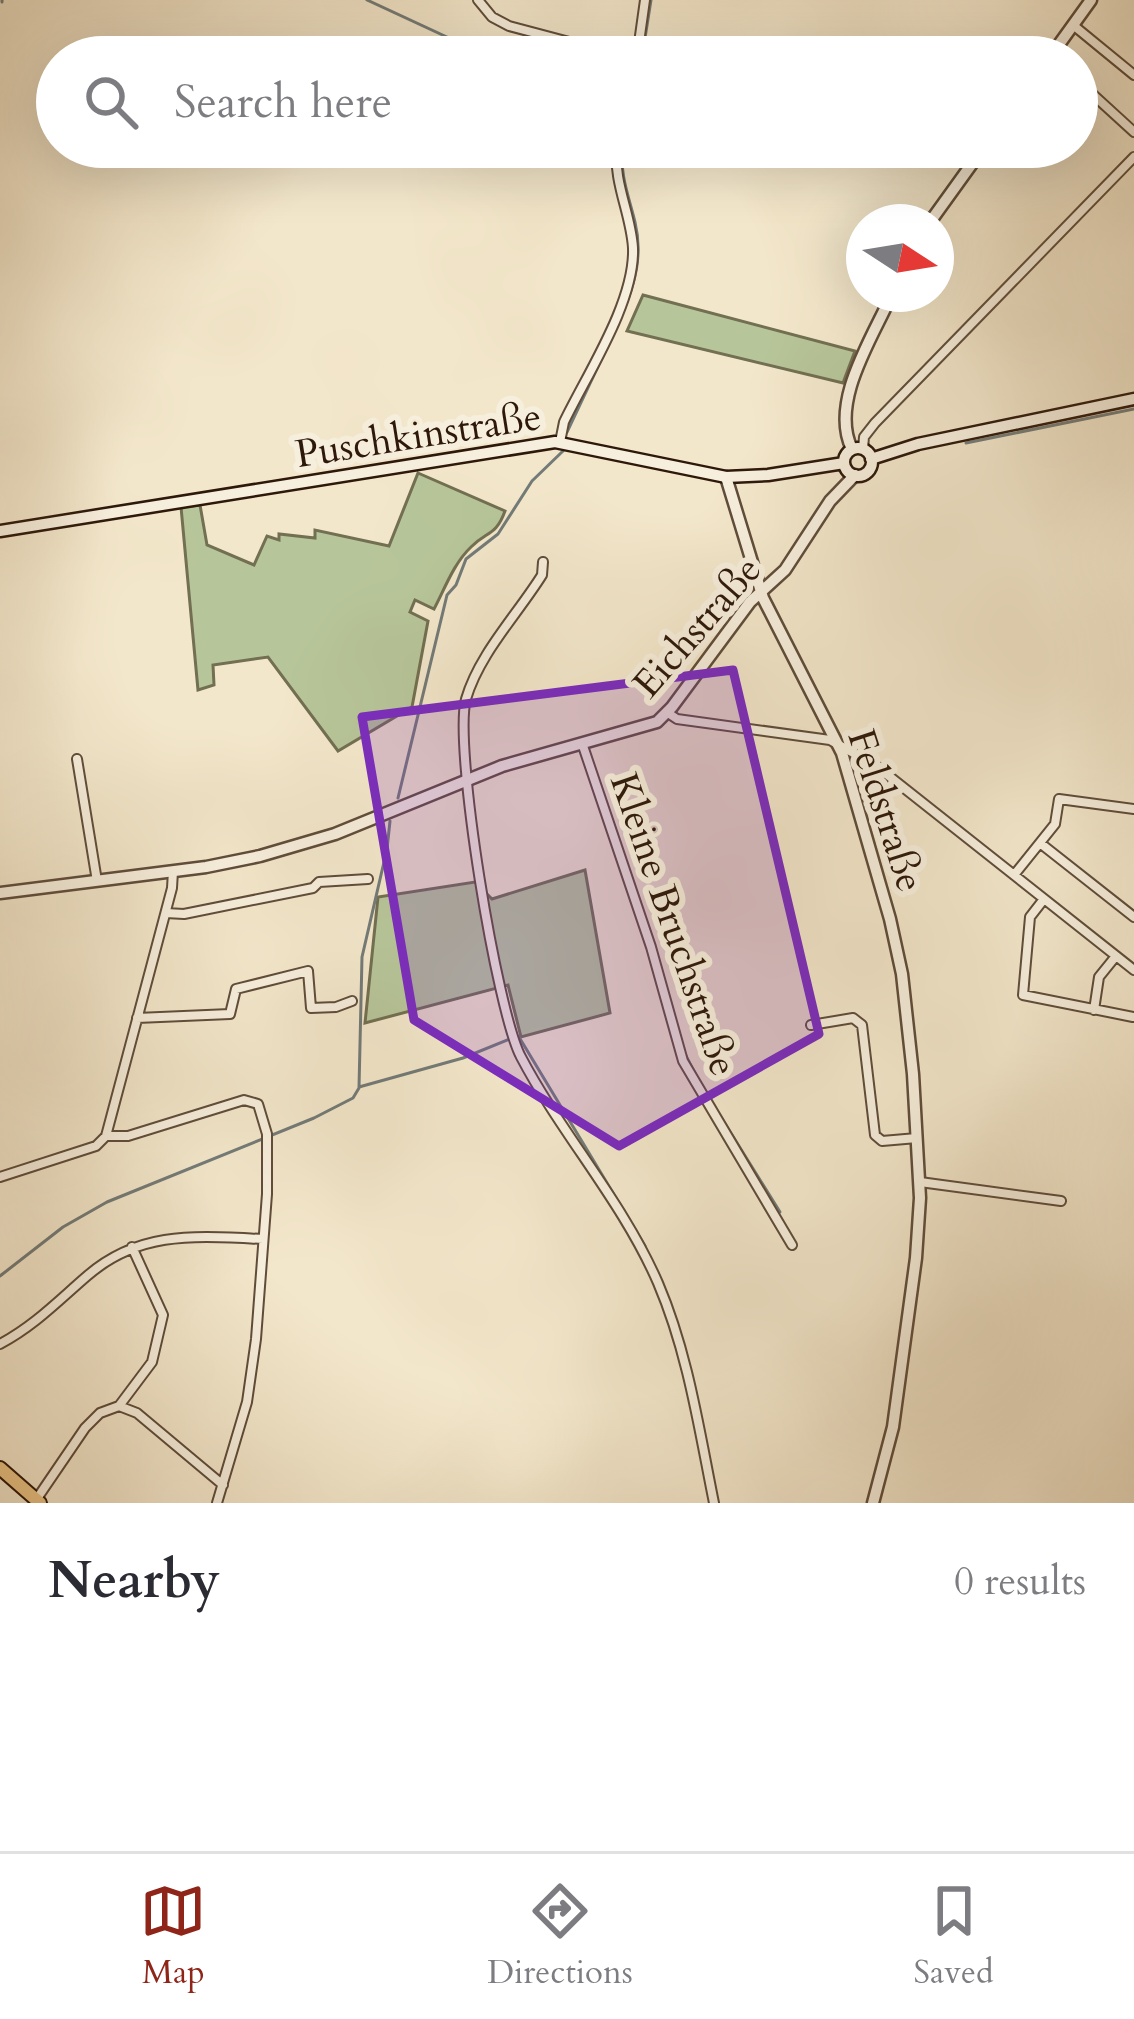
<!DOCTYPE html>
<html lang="en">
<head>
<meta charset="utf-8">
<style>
	body { margin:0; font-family:Cardo,serif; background:#f2f2f3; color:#2b2b33 }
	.compass { position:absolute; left:846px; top:204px; width:108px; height:108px; border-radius:50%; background:#fff; box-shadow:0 12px 48px #0002; rotate:102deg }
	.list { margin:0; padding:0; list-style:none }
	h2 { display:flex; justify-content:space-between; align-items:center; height:156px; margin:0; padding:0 48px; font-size:51px }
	h2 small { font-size:39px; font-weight:400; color:#7c7c81 }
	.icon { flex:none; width:66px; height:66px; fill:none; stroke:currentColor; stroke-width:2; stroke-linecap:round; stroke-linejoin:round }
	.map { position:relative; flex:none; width:1134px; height:1503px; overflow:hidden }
	.search { position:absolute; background:#fff; box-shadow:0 12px 48px #0002; left:36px; right:36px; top:36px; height:132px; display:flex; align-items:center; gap:30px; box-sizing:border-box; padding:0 42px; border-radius:66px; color:#7c7c81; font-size:45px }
	.sheet { height:348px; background:#fff }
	nav { display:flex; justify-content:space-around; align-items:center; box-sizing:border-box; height:168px; border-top:3px solid #e1e1e2; background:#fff; font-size:33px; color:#7c7c81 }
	nav a { display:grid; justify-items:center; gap:6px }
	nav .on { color:#8f2418 }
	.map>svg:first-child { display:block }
	.green { fill:#b7c69a; stroke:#726f52; stroke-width:3 }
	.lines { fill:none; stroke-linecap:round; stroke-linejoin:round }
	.stream { stroke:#737b78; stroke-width:3 }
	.minor-casing { stroke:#5f4c3a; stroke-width:12 }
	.tertiary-casing { stroke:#5f4c3a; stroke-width:15 }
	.secondary-casing { stroke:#2e180a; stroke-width:15 }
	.primary-casing { stroke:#2e180a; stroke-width:16 }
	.minor { stroke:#f7efdd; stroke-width:8 }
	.tertiary { stroke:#f7efdd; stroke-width:10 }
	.secondary { stroke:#f7efdd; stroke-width:10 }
	.primary { stroke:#eac486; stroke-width:12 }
	.marked { fill:#7b2cbf; fill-opacity:0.2; stroke:#7b2cbf; stroke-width:9; stroke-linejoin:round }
	.labels { text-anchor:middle; stroke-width:12; stroke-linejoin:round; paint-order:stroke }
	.street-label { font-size:39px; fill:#2e180a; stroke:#f7efdd }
</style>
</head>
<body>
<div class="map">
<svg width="1134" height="1503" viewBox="0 0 1134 1503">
	<rect width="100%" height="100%" fill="#f3e7cb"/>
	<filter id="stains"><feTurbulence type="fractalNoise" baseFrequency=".00167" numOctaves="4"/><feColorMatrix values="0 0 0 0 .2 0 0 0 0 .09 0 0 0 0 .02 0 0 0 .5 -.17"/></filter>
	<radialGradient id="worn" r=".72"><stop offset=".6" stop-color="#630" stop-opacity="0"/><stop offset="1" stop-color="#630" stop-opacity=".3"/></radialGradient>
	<path class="green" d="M 643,295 L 855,351 L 843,383 L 627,331 Z
		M 418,473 L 505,511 C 496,536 487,531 471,547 C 454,563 445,588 434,609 L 415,600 L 410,612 L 428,621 L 412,707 L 338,751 L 268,657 L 213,665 L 214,685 L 198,690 L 181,507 L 200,505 L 207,545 L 254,565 L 267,536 L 279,540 L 279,534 L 315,538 L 315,530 L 389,546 Z
		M 585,870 L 610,1013 L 521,1037 L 508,985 L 365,1023 L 378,897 L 475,882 L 492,899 Z"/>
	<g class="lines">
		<path class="stream" d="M 367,0 L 490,57
			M 2,2 L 2,0
			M 642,57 L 651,0
			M 622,314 C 635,284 643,255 635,222 C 629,197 619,173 623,147
			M 567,432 L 610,341
			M 966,443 L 1134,409
			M 398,798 L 447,595 L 456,585 L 466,559 L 498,534 L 532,481 L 563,451
			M 519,1037 L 645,1246
			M 685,1054 L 700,1083
			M 359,1087 L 463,1058 L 510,1039
			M 714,1106 L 780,1212
			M 0,1276 L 63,1227 L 107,1202 L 314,1118 L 353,1098 L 359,1088 L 362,957 L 387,849 L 390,821"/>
		<g class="minor-casing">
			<path id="minor" d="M 478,0 L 492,17 L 509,26 L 626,57
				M 1073,25 L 1134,75
				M 637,57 L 645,0
				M 1077,80 L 1134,132
				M 560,442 L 564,422 C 587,374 635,302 633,248 C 631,214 613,182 617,147
				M 863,449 L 864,437 L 875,423 L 1134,157
				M 543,562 L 542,575 C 517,615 479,654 466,699 C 453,746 497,1012 521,1057 C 562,1135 623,1202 658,1283 C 688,1353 699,1429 714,1503
				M 668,713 L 677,719 L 830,740 L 875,765 L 1134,970
				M 582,743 L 651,947 L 683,1061 L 792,1245
				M 77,759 L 97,881
				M 1040,843 L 1134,917
				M 1014,875 L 1055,824 L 1059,799 L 1134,809
				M 1044,899 L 1030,917 L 1023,995 L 1133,1017
				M 166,913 L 184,914 L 313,888 L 319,882 L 368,879
				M 1094,1010 L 1099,977 L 1116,956
				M 137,1018 L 230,1014 L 236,989 L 308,971 L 311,1008 L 336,1007 L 352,1001
				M 811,1025 L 853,1018 L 862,1025 L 875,1135 L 882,1141 L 917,1138
				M 106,1136 L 172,888 L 173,871
				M 0,1177 L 96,1146 L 106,1136 L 128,1136 L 244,1100 L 258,1104 L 267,1134 L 267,1194 L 256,1339 L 247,1402 L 217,1503
				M 920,1182 L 1061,1201
				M 0,1344 C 34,1326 58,1301 87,1276 C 140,1230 197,1236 263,1239
				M 119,1406 L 137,1413 L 223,1485
				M 36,1500 L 85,1428 L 100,1413 L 119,1406 L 152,1362 L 163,1315 L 132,1247"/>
		</g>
		<g class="tertiary-casing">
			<path id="tertiary" d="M 1050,57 L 1091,0
				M 930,222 L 984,147
				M 852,449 C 829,402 873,337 892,294
				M 726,477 L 763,598 L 842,753 L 890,919 L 902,974 L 913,1074 L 920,1198 L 916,1258 L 893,1427 L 873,1503
				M 0,893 L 206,867 L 260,856 L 335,834 L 502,766 L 657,722 L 672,707 L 750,602 L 785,570 L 830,501 L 855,475"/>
		</g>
		<g class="secondary-casing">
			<path id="secondary" d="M844 462a14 14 0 1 1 28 0a14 14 0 1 1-28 0Z
				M 871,459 L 918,444 L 1134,399
				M 0,531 L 555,442 L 726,477 L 768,475 L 844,463"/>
		</g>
		<g class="primary-casing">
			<path id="primary" d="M 0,1468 L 40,1503"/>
		</g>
		<use href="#minor" class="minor"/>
		<use href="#tertiary" class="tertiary"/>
		<use href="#secondary" class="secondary"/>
		<use href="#primary" class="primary"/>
	</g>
	<path class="marked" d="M 733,670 L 819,1034 L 619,1146 L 414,1020 L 362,717 Z"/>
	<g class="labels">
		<g class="street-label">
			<text transform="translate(418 434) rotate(-9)" y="14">Puschkinstraße</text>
			<text transform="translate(696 626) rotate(-49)" y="14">Eichstraße</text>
			<text transform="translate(887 810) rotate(72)" y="14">Feldstraße</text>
			<text transform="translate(675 924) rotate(71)" y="14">Kleine Bruchstraße</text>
		</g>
	</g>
	<rect width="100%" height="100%" filter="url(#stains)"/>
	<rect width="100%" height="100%" fill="url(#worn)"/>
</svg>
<svg class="compass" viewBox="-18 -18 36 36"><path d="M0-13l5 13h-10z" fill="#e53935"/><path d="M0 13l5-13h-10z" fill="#7c7c81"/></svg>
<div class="search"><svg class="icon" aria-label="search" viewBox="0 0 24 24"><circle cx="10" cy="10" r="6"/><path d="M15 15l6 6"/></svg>Search here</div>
</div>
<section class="sheet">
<h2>Nearby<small>0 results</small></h2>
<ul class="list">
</ul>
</section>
<nav>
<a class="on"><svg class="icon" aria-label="map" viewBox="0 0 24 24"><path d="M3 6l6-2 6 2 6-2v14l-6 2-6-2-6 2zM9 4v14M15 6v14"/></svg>Map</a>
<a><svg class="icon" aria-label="directions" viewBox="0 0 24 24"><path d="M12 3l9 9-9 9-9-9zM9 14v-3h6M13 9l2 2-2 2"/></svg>Directions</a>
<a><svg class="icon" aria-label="saved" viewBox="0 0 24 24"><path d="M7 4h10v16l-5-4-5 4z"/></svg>Saved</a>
</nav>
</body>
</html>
